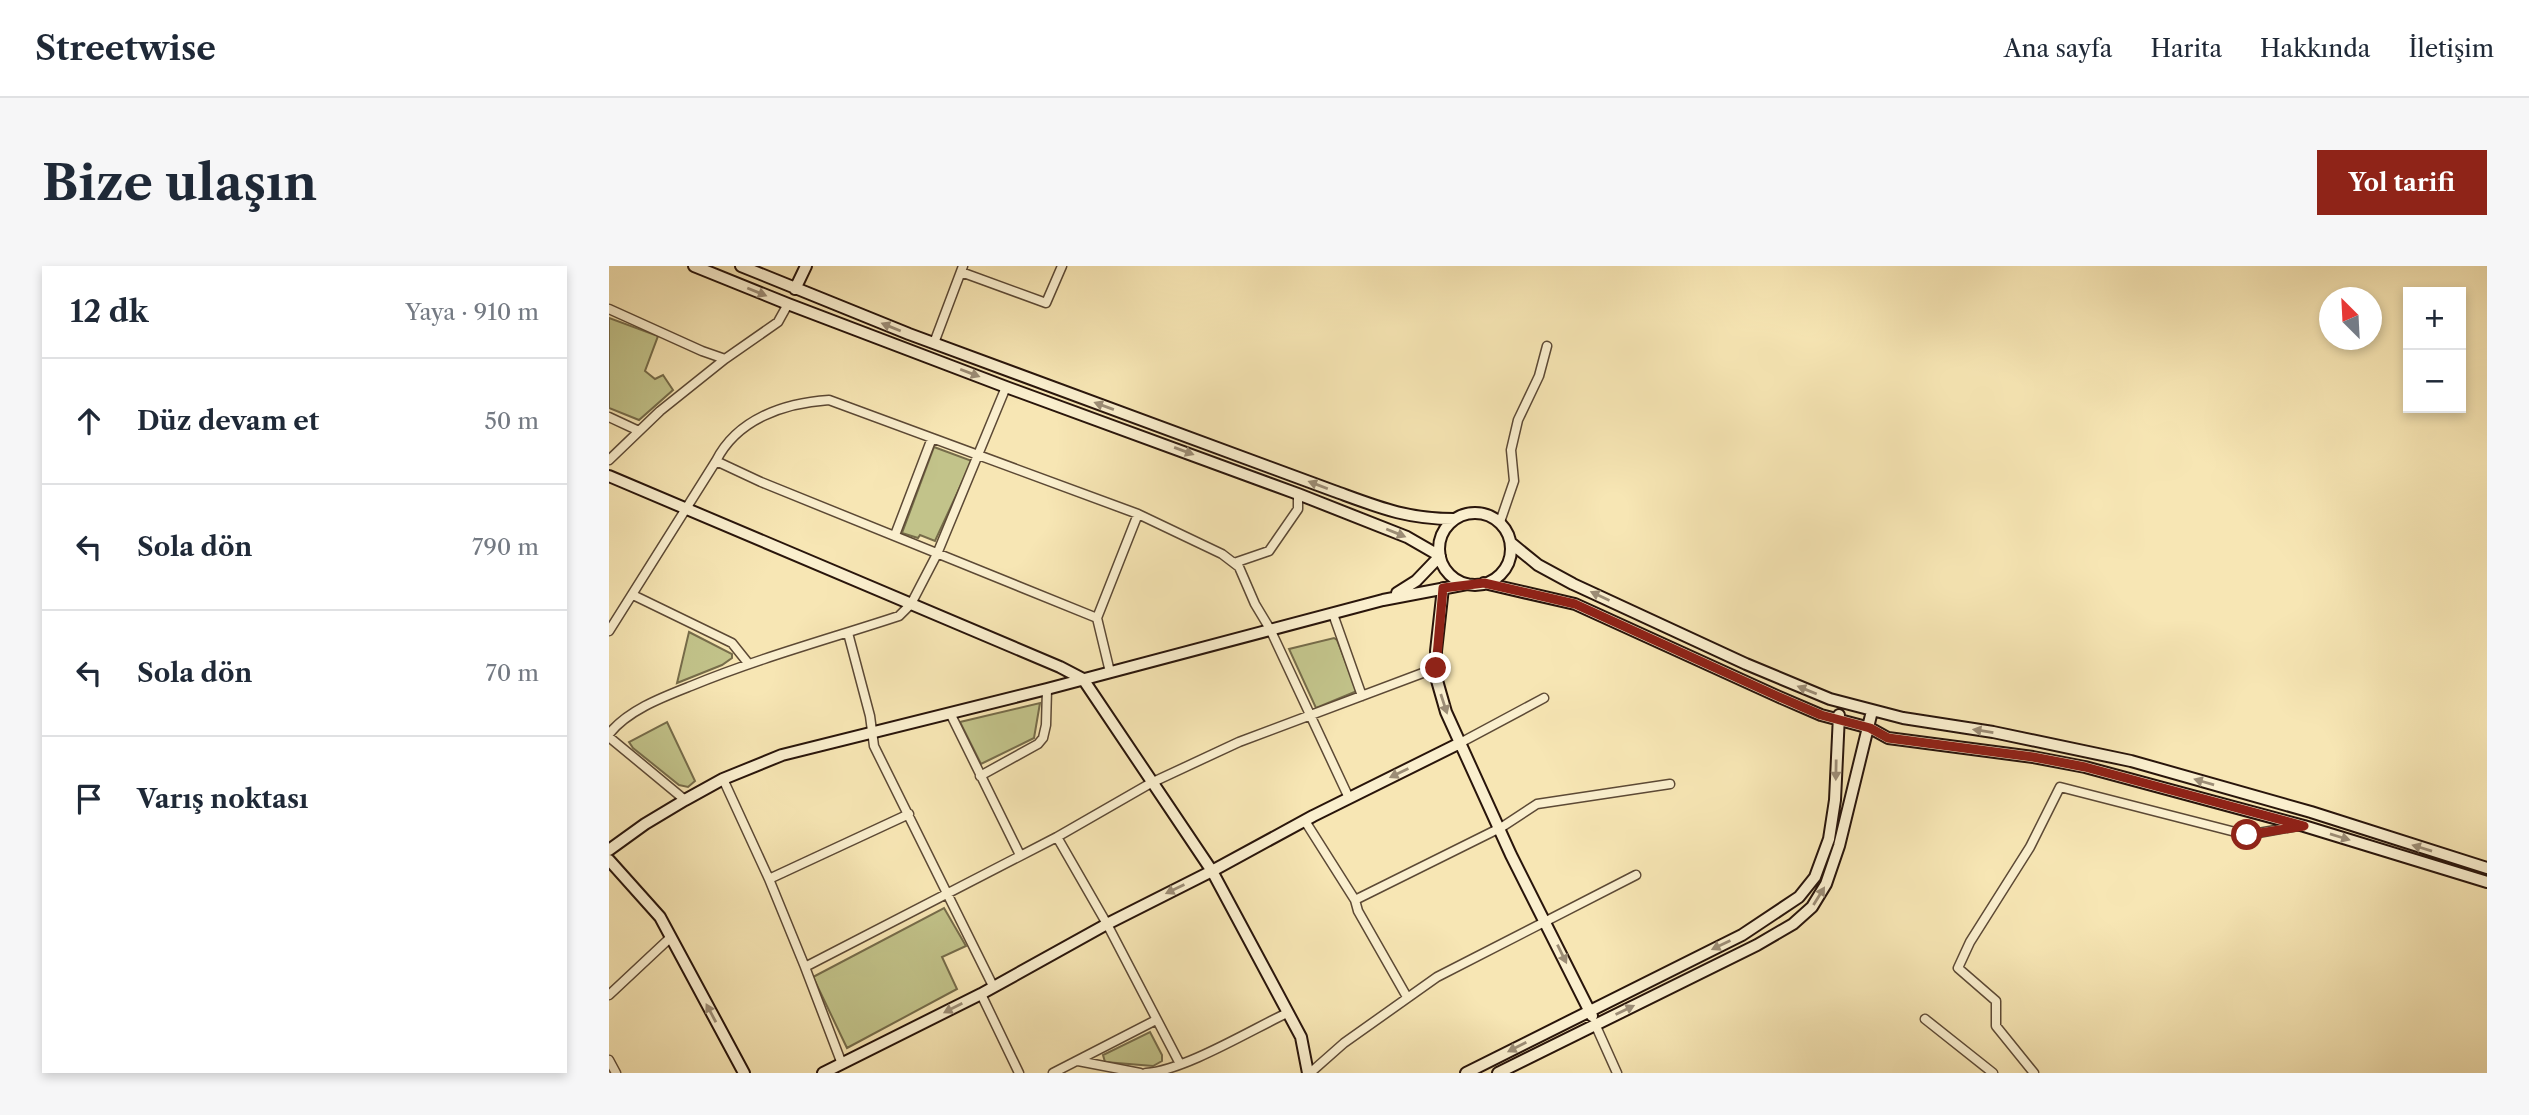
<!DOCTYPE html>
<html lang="tr">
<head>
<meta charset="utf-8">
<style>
	body { margin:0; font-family:"Libre Caslon Text",serif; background:#f6f6f7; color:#1f2937 }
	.controls { position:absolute; right:21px; top:21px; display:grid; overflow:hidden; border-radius:0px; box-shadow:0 4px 10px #0003 }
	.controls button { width:63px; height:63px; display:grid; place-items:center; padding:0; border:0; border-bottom:2px solid #e0e1e3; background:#fff; color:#1f2937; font:35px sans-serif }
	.compass { position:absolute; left:1710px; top:21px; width:63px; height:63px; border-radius:50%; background:#fff; box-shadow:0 4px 10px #0003; rotate:336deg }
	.stop { position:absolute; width:21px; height:21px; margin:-16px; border:5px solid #8f2418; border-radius:50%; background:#fff }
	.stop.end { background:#8f2418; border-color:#fff; box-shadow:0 2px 7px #0008 }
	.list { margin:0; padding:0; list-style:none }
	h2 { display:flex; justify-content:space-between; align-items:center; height:91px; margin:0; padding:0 28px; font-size:30px }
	h2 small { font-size:23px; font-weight:400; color:#747a83 }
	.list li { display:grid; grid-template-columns:46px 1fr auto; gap:21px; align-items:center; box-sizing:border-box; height:126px; padding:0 28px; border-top:2px solid #e0e1e3 }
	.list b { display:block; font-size:26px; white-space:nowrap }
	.list em { font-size:23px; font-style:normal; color:#747a83 }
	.icon { flex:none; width:38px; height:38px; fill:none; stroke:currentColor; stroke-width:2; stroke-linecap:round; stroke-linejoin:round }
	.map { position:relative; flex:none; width:1878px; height:807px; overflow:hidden; border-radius:0px }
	header { display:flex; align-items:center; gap:42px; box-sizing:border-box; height:98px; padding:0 35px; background:#fff; border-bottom:2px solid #e0e1e3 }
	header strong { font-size:33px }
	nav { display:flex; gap:38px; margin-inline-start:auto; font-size:24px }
	.intro { display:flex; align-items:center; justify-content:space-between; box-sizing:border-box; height:168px; padding:0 42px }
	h1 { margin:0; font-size:49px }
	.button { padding:18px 32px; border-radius:0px; background:#8f2418; color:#fff; font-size:24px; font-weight:700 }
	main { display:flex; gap:42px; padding:0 42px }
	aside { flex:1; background:#fff; border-radius:0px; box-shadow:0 4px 10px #0003 }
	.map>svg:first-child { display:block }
	.green { fill:#c2c38a; stroke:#766c4a; stroke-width:2 }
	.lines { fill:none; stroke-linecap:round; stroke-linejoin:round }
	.street-casing { stroke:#5c4935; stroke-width:11 }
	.secondary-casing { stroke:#29150b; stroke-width:14 }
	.street { stroke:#faefce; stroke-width:8 }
	.secondary { stroke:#faefce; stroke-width:10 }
	.oneway { fill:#9c8d76 }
	.route { stroke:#8f2418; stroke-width:9 }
</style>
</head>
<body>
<header>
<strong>Streetwise</strong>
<nav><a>Ana sayfa</a><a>Harita</a><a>Hakkında</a><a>İletişim</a></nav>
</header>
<div class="intro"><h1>Bize ulaşın</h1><a class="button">Yol tarifi</a></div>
<main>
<aside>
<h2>12 dk<small>Yaya · 910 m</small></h2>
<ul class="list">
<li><svg class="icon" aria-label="ahead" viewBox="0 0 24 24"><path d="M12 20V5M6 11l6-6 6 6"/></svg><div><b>Düz devam et</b></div><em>50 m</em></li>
<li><svg class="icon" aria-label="left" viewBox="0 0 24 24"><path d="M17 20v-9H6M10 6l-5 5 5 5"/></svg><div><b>Sola dön</b></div><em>790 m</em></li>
<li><svg class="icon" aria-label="left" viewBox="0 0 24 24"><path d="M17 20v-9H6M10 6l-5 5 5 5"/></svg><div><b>Sola dön</b></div><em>70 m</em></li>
<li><svg class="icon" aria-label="arrive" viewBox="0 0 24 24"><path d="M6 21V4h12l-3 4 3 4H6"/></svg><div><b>Varış noktası</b></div></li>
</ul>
</aside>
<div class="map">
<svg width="1878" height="807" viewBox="0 0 1878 807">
	<rect width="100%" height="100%" fill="#f7e6b4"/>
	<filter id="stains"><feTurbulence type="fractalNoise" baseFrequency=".00286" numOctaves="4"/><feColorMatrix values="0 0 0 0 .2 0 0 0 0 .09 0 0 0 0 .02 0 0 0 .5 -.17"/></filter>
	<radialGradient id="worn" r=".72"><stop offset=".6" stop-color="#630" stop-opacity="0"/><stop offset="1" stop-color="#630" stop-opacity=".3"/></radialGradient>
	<path class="green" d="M 0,52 L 49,70 L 36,105 L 46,113 L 54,109 L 64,124 L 30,154 L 0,142 Z
		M 325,181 L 363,195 L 326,275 L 311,269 L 309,272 L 293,267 Z
		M 80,366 L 123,388 L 123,392 L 113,399 L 68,417 Z
		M 725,372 L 728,374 L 748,425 L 707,442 L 680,383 Z
		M 431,437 L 425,472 L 372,498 L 351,456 Z
		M 58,456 L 86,515 L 79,521 L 70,519 L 24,482 L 20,476 Z
		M 335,642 L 357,680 L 333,691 L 348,723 L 238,782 L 204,711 Z
		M 541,766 L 553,789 L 553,795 L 544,800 L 496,796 L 494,789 Z"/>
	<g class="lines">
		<g class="street-casing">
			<path id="street" d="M 352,6 L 437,37 L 453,0
				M 0,43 L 93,85 L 116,93
				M 325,77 L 354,0
				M 0,151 L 30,165
				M 0,194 L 51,145 L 116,93 L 169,56 L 179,38
				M 107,195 L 152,216 L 488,352
				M 891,256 L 905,215 L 902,184 L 909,154 L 930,110 L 938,80
				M 286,269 L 323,172
				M 625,297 L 660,285 L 689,243 L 689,228
				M 24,329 L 123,377 L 139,397
				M 724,348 L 753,430
				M 0,365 L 107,195 C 128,153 175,137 220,134 L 529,248 L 613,288 L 630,301 L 646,338 L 661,363 L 740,532
				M 239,367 L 261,450 L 265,480 L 384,720
				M 501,406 L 488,352 L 529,248
				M 341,447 L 411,589
				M 0,468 C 19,444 54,431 82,420 C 150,392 220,373 290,350 L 302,338 L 328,288 L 397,121
				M 0,471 L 76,534
				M 851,477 L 935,432
				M 371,510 L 429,478 L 434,472 L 437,459 L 438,423
				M 114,513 L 160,613
				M 300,548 L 160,613 L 196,701 L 448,571 L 542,517 L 630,476 L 827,402
				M 696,555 L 746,634 L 749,645 L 798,731
				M 448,571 L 498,658 L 571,798
				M 746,634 L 893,561 L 928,538 L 1061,518
				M 196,701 L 233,798
				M 372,728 L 410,807
				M 0,729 L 62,671
				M 1316,753 L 1384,807
				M 986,758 L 1008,807
				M 0,794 L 7,807
				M 469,795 L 531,807
				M 444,807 L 547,754
				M 537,807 C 574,805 642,764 678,747
				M 701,807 L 735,777 L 828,711 L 1027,609
				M 1425,807 L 1387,760 L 1387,735 L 1349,702 L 1361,676 L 1421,581 L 1451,521 L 1638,569 L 1689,560"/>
		</g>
		<g class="secondary-casing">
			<path id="secondary" d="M 85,0 L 179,38 L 397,121 L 689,228 L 798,271 L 831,290 L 807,315 L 788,327
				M 132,0 L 300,68 L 725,225 C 769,241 797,253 845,253
				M 186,23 L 197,0
				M 0,210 L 451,401 L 474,413 L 603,605 L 692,771 L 699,807
				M830 283a36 36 0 1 1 72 0a36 36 0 1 1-72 0Z
				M 902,277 L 929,299 L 964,318 L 1137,398 L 1221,433 L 1294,452 L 1384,466 L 1522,495 L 1702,546 L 1878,602
				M 875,317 L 966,338 L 1168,430 L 1212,449 L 1261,462 L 1279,472 L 1424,491 L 1476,501 L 1695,560 L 1878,616
				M 834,322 L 827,385 L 827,411 L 837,446 L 902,589 L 983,750
				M 0,584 L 36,558 L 76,534 L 114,513 L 173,489 L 438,423 L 774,334 L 858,318
				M 0,594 L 51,651 L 135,807
				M 214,807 L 372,728 L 498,658 L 603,605 L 704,550 L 851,477
				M 857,807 L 1133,669 L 1190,631 L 1206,611 L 1220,573 L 1226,534 L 1230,449
				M 889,807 L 1148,679 L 1184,658 L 1203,641 L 1217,618 L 1230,580 L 1263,445"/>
		</g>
		<use href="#street" class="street"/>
		<use href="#secondary" class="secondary"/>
	</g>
	<defs><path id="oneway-solid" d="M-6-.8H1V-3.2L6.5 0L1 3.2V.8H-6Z" transform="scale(1.75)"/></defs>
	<g class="oneway">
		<use href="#oneway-solid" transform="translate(148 26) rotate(22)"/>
		<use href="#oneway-solid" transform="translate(282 61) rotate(-158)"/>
		<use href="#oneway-solid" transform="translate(361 107) rotate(21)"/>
		<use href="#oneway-solid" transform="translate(495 140) rotate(-160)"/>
		<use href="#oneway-solid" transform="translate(575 185) rotate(20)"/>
		<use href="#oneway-solid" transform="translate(709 219) rotate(-159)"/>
		<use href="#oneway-solid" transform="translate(787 267) rotate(22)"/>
		<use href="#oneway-solid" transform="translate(991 330) rotate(-155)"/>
		<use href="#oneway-solid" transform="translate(1198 424) rotate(-158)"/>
		<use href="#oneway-solid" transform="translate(835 438) rotate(72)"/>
		<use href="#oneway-solid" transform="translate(1374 465) rotate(-171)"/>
		<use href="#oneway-solid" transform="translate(1227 504) rotate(91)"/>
		<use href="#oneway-solid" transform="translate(790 507) rotate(154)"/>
		<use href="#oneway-solid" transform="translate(1595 516) rotate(-164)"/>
		<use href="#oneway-solid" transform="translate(1731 571) rotate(17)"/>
		<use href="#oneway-solid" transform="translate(1813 582) rotate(-163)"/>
		<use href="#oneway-solid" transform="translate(566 623) rotate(154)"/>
		<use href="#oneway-solid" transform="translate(1210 630) rotate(-58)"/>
		<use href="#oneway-solid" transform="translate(1112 679) rotate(154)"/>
		<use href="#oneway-solid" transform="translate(953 688) rotate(64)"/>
		<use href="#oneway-solid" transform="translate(344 742) rotate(153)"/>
		<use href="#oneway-solid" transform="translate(1016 744) rotate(-26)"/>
		<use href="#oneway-solid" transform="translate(102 747) rotate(-118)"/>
		<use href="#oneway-solid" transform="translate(908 781) rotate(153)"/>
	</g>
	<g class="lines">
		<path class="route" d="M 827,402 L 834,322 L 875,317 L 966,338 L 1168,430 L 1212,449 L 1261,462 L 1279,472 L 1424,491 L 1476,501 L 1695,560 L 1638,569"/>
	</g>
	<rect width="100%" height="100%" filter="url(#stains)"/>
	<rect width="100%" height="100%" fill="url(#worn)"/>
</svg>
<div class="controls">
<button>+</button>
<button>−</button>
</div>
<svg class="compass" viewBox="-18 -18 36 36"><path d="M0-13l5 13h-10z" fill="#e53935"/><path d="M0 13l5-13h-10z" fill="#747a83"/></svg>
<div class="stop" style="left:1638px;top:569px"></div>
<div class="stop end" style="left:827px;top:402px"></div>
</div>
</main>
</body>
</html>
